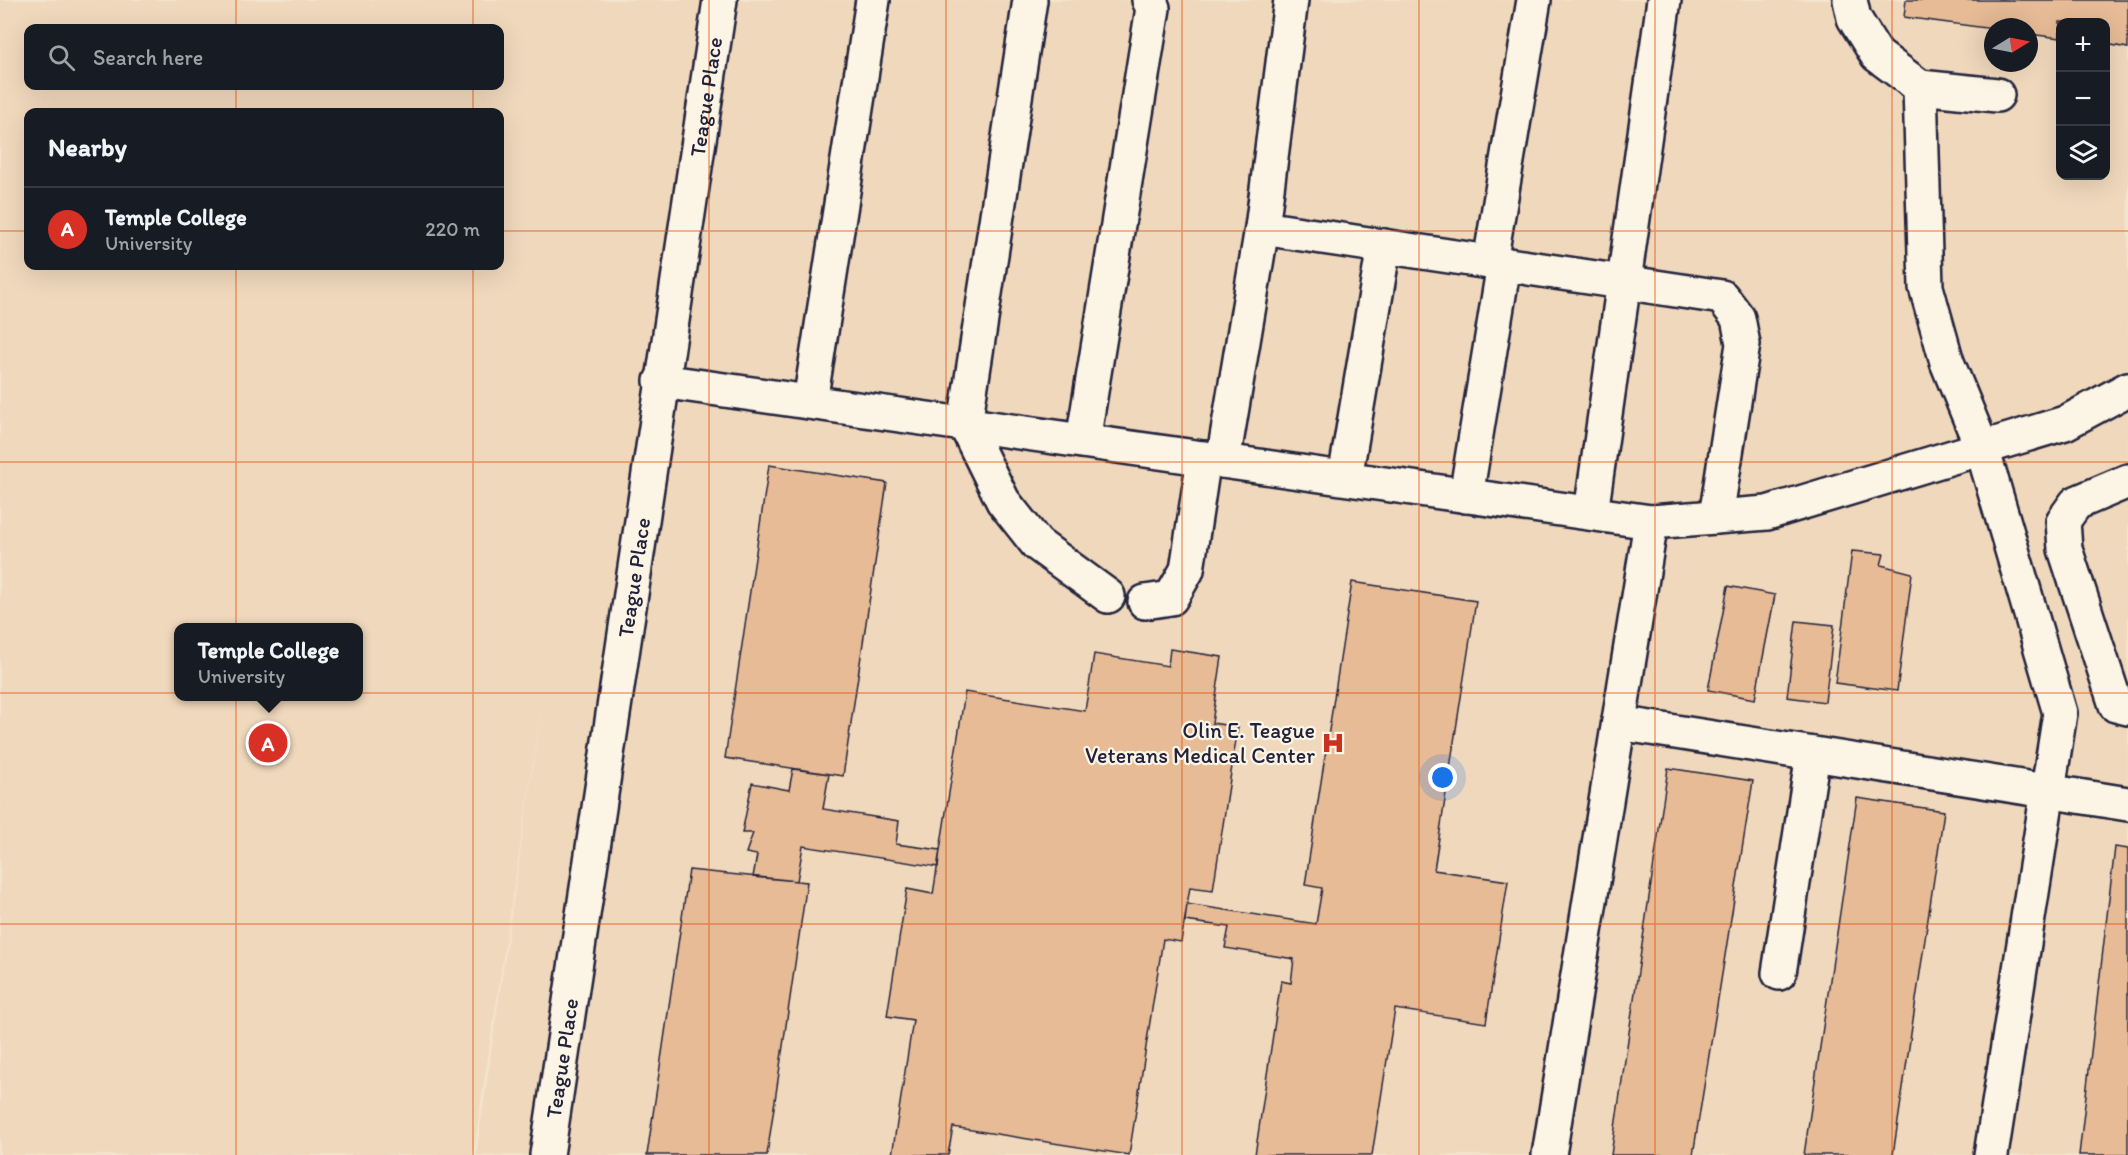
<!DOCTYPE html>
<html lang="en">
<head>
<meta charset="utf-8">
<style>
	body { margin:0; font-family:Itim,sans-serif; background:#20242c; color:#f1f3f6 }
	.controls { position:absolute; right:18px; top:18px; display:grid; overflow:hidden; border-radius:12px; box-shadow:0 6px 24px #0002 }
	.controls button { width:54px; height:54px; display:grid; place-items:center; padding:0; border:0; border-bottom:2px solid #363941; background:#171b24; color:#f1f3f6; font:30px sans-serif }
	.compass { position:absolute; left:1984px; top:18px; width:54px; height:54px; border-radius:50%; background:#171b24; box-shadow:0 6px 24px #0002; rotate:80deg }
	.you { position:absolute; left:1443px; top:778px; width:21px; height:21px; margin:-15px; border:4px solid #fff; border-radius:50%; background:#1a73e8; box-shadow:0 0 0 9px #1a73e833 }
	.badge { display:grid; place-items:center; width:39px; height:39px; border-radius:50%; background:#d93025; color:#fff; font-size:20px; font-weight:700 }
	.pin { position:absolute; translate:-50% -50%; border:3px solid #fff; box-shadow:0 2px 6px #0006 }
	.popup { position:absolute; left:174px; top:623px; width:189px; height:78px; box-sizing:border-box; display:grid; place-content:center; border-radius:12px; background:#171b24; filter:drop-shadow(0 2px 4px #0005); font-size:20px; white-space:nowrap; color:#9ea1a6 }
	.popup b { font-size:22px; color:#f1f3f6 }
	.popup::after { content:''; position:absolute; left:50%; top:100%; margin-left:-12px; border:12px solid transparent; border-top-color:#171b24 }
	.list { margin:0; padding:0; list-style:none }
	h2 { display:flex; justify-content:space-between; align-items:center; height:78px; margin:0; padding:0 24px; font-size:26px }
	h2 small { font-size:20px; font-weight:400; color:#9ea1a6 }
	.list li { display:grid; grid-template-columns:39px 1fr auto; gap:18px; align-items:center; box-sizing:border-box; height:84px; padding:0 24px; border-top:2px solid #363941 }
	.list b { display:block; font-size:22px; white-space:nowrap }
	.list p { margin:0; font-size:20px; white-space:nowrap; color:#9ea1a6 }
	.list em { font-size:20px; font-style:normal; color:#9ea1a6 }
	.icon { flex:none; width:33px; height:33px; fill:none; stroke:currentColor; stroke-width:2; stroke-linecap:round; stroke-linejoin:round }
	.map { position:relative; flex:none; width:2128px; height:1155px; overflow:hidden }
	.search { position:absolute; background:#171b24; box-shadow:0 6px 24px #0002; left:24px; top:24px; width:480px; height:66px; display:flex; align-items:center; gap:15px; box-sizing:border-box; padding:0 21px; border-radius:12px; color:#9ea1a6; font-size:22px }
	.panel { position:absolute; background:#171b24; box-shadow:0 6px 24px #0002; left:24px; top:108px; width:480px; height:162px; border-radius:12px }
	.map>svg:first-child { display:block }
	.built { fill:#f0d8bc; fill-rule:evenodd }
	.building { fill:#e6bb96; stroke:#22223b; stroke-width:1.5 }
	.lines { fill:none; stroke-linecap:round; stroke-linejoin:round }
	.minor-casing { stroke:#22223b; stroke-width:38 }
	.minor { stroke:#fcf5e5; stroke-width:33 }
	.grid { fill:none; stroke:#de560e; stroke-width:1.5; stroke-opacity:0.55 }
	.labels { text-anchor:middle; stroke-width:4.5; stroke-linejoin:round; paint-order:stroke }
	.street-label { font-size:22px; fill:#22223b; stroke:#fcf5e5 }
	.poi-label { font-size:22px; fill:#22223b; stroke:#fcf5e5; text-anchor:end }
</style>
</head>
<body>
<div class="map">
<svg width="2128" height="1155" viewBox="0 0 2128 1155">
	<rect width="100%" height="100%" fill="#f5e4cd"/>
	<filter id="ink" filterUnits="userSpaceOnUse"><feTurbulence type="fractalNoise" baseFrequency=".0167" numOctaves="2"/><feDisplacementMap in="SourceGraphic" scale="12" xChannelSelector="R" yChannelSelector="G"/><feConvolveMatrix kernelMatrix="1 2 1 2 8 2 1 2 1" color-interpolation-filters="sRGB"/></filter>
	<g filter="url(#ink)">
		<path class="built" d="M 0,0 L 2128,0 L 2128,1155 L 476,1155 L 546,677 L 473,1155 L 0,1155 ZM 2060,22 L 2106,22 L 2106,176 L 2060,176 ZM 1993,27 L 2029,27 L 2029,63 L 1993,63 ZM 28,28 L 500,28 L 500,86 L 28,86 ZM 28,112 L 500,112 L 500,266 L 28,266 ZM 178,628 L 358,628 L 358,696 L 178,696 Z"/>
		<path class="building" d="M 1906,0 L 2128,0 L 2128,48 L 2106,44 L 2106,22 L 2060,22 L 2060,38 L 2029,34 L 2029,27 L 1993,27 L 1993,29 L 1904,17 Z
			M 769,465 L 887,483 L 843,776 L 725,758 Z
			M 1852,551 L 1884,554 L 1881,565 L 1912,573 L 1897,691 L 1835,683 Z
			M 1352,582 L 1476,601 L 1434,870 L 1508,881 L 1486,1023 L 1395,1009 L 1372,1155 L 1255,1155 L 1281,981 L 1291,983 L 1294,959 L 1225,948 L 1229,927 L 1185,921 L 1187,904 L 1316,924 L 1322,888 L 1305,885 Z
			M 1728,586 L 1775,595 L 1755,699 L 1708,690 Z
			M 1796,621 L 1834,625 L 1825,702 L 1787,697 Z
			M 1170,649 L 1222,657 L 1212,723 L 1238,727 L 1213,890 L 1190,887 L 1181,942 L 1163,939 L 1129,1155 L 953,1127 L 948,1155 L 892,1155 L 913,1020 L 887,1016 L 907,889 L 933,894 L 965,692 L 1085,711 L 1094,654 L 1168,666 Z
			M 1668,768 L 1753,781 L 1693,1155 L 1611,1155 Z
			M 793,769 L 829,774 L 823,809 L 899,821 L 896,844 L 940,850 L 938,867 L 803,846 L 797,881 L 753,877 L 757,855 L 746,853 L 753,833 L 742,833 L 752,783 L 789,790 Z
			M 1857,798 L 1944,811 L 1893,1155 L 1804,1155 Z
			M 2115,847 L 2128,849 L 2128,1155 L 2079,1155 Z
			M 689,870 L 807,882 L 767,1155 L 647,1155 Z"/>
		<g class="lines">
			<g class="minor-casing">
				<g id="minor">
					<path d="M 1030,0 L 965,424 L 1003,501 L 1037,544 L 1108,596"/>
					<path d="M 1850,0 L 1854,18 L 1877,55 L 1920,87 L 1997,95"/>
					<path d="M 1920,87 L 1926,287 L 1947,362 L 1982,448 L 2060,713 L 1991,1155"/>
					<path d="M 1262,228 L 1291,0"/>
					<path d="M 1490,262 L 1534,0"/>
					<path d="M 661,381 L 1651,522 L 1767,513 L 2065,423 L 2128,389"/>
					<path d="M 810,402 L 873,0"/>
					<path d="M 1083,441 L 1153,8 L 1149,0"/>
					<path d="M 1223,461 L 1262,228 L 1722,297 L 1738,318 L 1743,344 L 1716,517"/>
					<path d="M 1345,478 L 1384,246"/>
					<path d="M 2128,481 L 2076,503 L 2063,521 L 2065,549 L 2116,705 L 2128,708"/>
					<path d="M 1466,496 L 1504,264"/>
					<path d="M 1591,513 L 1664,0"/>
					<path d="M 1145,602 L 1171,598 L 1187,570 L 1204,458"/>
					<path d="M 1619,723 L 2128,804"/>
					<path d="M 1779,973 L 1813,754"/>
					<path id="s1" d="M 547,1155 L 720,0"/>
					<path d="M 1549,1155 L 1651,522"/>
				</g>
			</g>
			<use href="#minor" class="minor"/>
		</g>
	</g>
	<path class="grid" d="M 236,0 L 236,28M 473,0 L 473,28M 709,0 L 709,1155M 946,0 L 946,1155M 1182,0 L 1182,1155M 1419,0 L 1419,1155M 1655,0 L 1655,1155M 1892,0 L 1892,1155M 236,86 L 236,112M 473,86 L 473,112M 0,231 L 28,231M 500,231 L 2128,231M 236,266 L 236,1155M 473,266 L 473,1155M 0,462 L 2128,462M 0,693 L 2128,693M 0,924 L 2128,924"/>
	<defs>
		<g id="hospital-bare" transform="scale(1.8)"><path d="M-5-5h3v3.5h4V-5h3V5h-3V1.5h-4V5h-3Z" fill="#c8321e" stroke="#fcf5e5" stroke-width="2.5" paint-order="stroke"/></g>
	</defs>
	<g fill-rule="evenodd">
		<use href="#hospital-bare" x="1333" y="743"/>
	</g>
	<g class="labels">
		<g class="street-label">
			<text dy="8" stroke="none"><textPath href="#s1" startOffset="1070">Teague Place</textPath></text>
			<text dy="8" stroke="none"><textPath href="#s1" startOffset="584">Teague Place</textPath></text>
			<text dy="8" stroke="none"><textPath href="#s1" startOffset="98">Teague Place</textPath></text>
		</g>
		<g class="poi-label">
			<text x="1315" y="738">Olin E. Teague<tspan x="1315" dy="25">Veterans Medical Center</tspan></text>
		</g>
	</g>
</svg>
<div class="controls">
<button>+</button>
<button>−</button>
<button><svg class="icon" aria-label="layers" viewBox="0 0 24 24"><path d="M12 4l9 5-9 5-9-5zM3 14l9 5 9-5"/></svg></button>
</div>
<svg class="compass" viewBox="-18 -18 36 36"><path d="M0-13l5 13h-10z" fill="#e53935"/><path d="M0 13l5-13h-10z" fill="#9ea1a6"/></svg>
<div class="you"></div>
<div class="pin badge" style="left:268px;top:743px">A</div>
<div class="popup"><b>Temple College</b>University</div>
<div class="search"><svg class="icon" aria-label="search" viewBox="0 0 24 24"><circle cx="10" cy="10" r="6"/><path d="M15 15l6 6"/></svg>Search here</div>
<section class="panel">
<h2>Nearby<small></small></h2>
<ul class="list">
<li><span class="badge">A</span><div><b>Temple College</b><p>University</p></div><em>220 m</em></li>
</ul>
</section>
</div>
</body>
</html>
